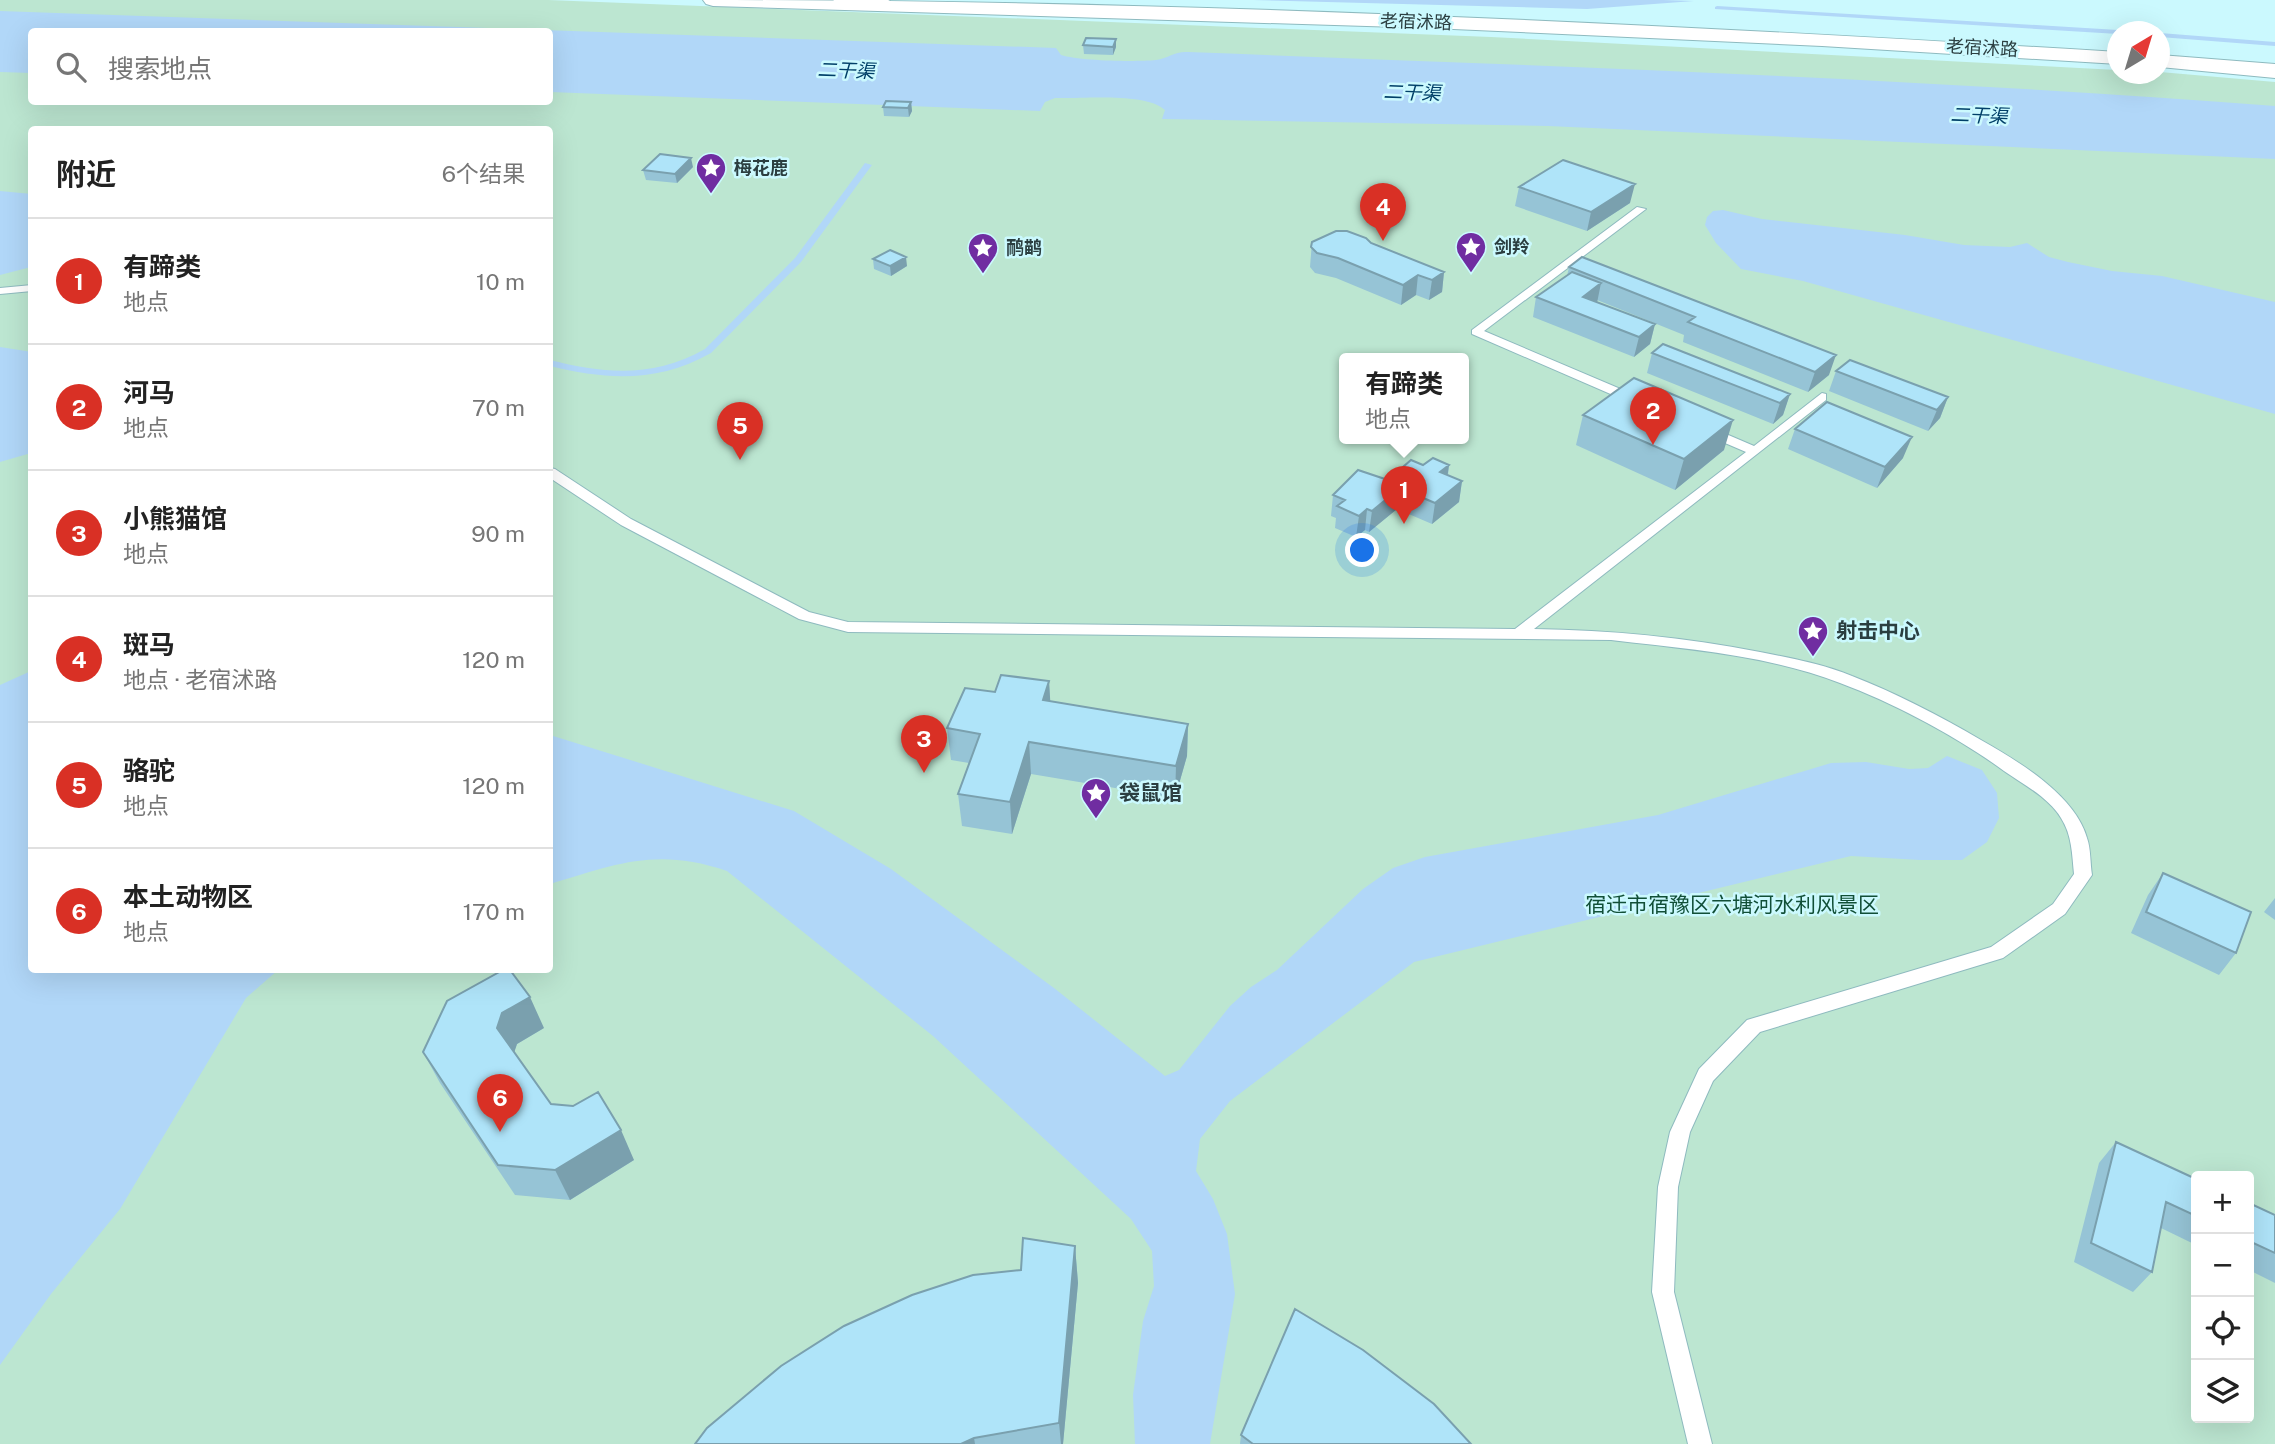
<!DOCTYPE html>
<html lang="zh">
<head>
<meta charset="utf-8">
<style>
	body { margin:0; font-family:"Public Sans","Noto Sans SC",sans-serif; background:#f2f2f2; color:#222 }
	.controls { position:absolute; right:21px; bottom:21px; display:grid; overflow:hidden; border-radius:7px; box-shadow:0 7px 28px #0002 }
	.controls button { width:63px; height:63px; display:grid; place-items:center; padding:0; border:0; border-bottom:2px solid #e0e0e0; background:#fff; color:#222; font:35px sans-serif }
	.compass { position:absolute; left:2107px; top:21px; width:63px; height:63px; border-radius:50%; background:#fff; box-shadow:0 7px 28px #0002; rotate:38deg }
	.you { position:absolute; left:1363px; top:551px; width:24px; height:24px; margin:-18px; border:5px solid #fff; border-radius:50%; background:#1a73e8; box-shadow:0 0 0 10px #1a73e833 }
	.badge { display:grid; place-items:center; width:46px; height:46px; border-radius:50%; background:#d93025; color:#fff; font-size:23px; font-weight:700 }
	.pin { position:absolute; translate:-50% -58px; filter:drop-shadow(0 2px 4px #0008) }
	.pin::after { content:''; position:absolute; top:37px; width:24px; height:21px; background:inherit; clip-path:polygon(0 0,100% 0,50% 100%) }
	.popup { position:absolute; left:1339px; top:353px; width:130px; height:91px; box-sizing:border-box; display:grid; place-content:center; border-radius:7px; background:#fff; filter:drop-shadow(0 2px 5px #0005); font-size:23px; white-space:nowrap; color:#767676 }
	.popup b { font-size:26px; color:#222 }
	.popup::after { content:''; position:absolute; left:50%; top:100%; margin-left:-14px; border:14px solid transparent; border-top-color:#fff }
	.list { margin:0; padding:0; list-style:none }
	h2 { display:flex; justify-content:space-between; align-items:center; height:91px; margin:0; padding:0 28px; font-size:30px }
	h2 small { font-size:23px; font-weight:400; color:#767676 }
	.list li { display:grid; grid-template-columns:46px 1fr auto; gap:21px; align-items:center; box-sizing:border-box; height:126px; padding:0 28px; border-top:2px solid #e0e0e0 }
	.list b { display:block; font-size:26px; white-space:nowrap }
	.list p { margin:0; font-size:23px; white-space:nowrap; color:#767676 }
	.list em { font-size:23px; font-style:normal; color:#767676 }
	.icon { flex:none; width:38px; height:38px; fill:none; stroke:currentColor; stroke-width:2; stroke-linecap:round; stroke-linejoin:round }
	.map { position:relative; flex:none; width:2275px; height:1444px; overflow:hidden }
	.search { position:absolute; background:#fff; box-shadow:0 7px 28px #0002; left:28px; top:28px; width:525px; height:77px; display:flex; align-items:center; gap:18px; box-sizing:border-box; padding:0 24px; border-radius:7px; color:#767676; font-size:26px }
	.panel { position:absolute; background:#fff; box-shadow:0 7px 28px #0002; left:28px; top:126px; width:525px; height:847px; border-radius:7px }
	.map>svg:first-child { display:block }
	.green { fill:#bce6d1; fill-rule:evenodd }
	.water { fill:#b1d7f8 }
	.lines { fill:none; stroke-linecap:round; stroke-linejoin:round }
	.stream { fill:#b1d7f8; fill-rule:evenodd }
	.service-casing { stroke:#8ebabf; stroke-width:2 }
	.minor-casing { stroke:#8ebabf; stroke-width:2 }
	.secondary-casing { stroke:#8ebabf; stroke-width:2 }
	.service { fill:#fff; fill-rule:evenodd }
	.minor { fill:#fff; fill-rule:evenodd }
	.secondary { fill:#fff; fill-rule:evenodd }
	.wall { fill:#96c4d6 }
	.shaded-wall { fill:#7aa0ae }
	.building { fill:#afe4f9; stroke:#7aa0ae; stroke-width:2 }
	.labels { text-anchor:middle; stroke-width:5; stroke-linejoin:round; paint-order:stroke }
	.far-street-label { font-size:18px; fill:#2b3e40; stroke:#cbf9fe }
	.far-poi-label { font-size:18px; font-weight:bold; fill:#2b3e40; stroke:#cbf9fe; text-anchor:start }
	.far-water-label { font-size:19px; font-style:italic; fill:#003f68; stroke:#cbf9fe }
	.poi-label { font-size:21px; font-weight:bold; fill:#2b3e40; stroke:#cbf9fe; text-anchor:start }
	.park-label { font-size:21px; fill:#114f37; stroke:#cbf9fe }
</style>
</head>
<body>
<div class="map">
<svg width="2275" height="1444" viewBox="0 0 2275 1444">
	<rect width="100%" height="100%" fill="#cbf9fe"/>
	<path class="green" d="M 0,0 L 548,0 L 1491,37 L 2117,70 L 2118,74 L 2160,72 L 2275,82 L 2275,1444 L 0,1444 ZM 32,32 L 550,32 L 550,102 L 32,102 ZM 32,130 L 550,130 L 550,970 L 32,970 ZM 1344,358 L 1464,358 L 1464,438 L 1344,438 ZM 2196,1176 L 2249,1176 L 2249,1418 L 2196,1418 Z"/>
	<path class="water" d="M 1253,0 L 1663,0 L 1694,1 L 1587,9 Z
		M 0,11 L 1056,48 L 1061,55 C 1080,61 1135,62 1156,60 C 1169,58 1175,51 1188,52 C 1550,66 1913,78 2275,106 L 2275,159 L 1548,126 L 1162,119 L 1165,110 C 1146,92 1082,99 1055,98 L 1045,102 L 1040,111 L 550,92 L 550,32 L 32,32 L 31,73 L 0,72 Z
		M 0,191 L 32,194 L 31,267 L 0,275 Z
		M 1723,210 L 1762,219 L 1905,235 L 1964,245 L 2010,247 L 2027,243 L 2049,257 L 2068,262 L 2112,271 L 2162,276 L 2275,302 L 2275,414 L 1803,281 L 1741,269 L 1716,243 L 1705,225 L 1707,217 L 1713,211 Z
		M 0,347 L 32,352 L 31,453 L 0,462 Z
		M 31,671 L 32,970 L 278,970 L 246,998 L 120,1209 L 51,1294 L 0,1365 L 0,685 Z
		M 550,735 L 794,811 L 891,869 L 1054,988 L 1165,1076 L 1179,1070 L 1230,1006 L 1251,987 L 1277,970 L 1363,889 L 1393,868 L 1425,857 L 1658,815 L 1831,763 L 1866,762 L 1909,769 L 1928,768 L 1947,756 L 1982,770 L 1997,793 L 1999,818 L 1987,842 L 1962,860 L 1920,860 L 1851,856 L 1414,962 L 1230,1101 L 1200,1139 L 1196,1171 L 1213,1199 L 1227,1234 L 1235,1294 L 1210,1444 L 1135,1444 L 1133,1395 L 1143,1321 L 1154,1286 L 1152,1251 L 1131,1219 L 933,1036 L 727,871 C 657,847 616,864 550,884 Z"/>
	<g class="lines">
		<path class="stream" d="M 1717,6 L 2118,30 L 2121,32 L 2118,32 L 2118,34 L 1715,9 L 1715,7 Z
			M 2160,33 L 2275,42 L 2275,46 L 2160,37 Z
			M 865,163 L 872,165 L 801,262 L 711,353 C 658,383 607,380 550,366 L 550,360 C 605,374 654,378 705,349 L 795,258 Z"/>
		<g class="service-casing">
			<path id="service" d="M 1637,207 L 1646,209 L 1484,331 L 1637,396 L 1637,402 L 1629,402 L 1472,334 L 1472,330 Z
				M 32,285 L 32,291 L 0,294 L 0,288 Z
				M 1822,393 L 1826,394 L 1826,400 L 1534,629 C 1612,630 1683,637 1760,652 C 1791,658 1823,664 1852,676 C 1896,693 1940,716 1981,740 C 2018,761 2075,795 2087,838 C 2091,849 2090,863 2092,875 L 2065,914 L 2003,958 L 1760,1032 L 1713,1081 L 1690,1132 L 1678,1187 L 1674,1292 L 1712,1444 L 1688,1444 L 1652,1292 L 1658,1187 L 1670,1132 L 1699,1069 L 1747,1020 L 1991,947 L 2053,904 L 2074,874 C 2072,854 2072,835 2061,818 C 2049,798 2023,784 2004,771 C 1958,737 1894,703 1840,683 C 1768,655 1687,649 1611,640 L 848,632 L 799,619 L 621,525 L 550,478 L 550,468 L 555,469 L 631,519 L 809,612 L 848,622 L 1515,629 L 1746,452 L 1704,434 L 1704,428 L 1712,428 L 1754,446 Z"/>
		</g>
		<g class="minor-casing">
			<path id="minor" d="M 834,0 L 890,0 L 881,5 L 840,9 L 834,8 L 831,4 Z"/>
		</g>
		<g class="secondary-casing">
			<path id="secondary" d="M 703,0 C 1175,0 1647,23 2118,52 L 2118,64 L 1822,46 L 1431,28 L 713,6 L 706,4 Z
				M 2160,55 L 2275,64 L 2275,78 L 2160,67 Z"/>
		</g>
		<use href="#service" class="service"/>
		<use href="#minor" class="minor"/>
		<use href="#secondary" class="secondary"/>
	</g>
	<path class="wall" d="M 1086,38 L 1116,47 L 1113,55 L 1084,54 L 1083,45 Z
		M 911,102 L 912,111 L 909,117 L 884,116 L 883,107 Z
		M 693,167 L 677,183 L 646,180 L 643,170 Z
		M 1519,187 L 1630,203 L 1587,231 L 1515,206 Z
		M 1312,242 L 1444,272 L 1442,292 L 1429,300 L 1416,295 L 1401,305 L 1336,278 L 1315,273 L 1310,267 Z
		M 1582,257 L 1829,375 L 1808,392 L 1683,342 L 1684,335 L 1597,300 L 1597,302 L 1655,324 L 1650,344 L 1634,357 L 1533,317 L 1536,297 L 1567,276 L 1569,267 Z
		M 873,259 L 907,266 L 891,276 L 874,269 Z
		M 1652,353 L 1790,394 L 1783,415 L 1773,424 L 1647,373 Z
		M 1836,371 L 1948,397 L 1940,418 L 1928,431 L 1829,391 Z
		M 1583,415 L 1724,450 L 1675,490 L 1576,445 Z
		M 1795,429 L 1903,458 L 1877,488 L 1788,449 Z
		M 1423,465 L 1449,465 L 1448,475 L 1462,481 L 1459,502 L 1432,524 L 1397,509 L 1369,532 L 1365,530 L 1356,537 L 1335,528 L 1336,518 L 1331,516 L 1333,495 L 1388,480 Z
		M 1049,681 L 1050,701 L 1188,724 L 1187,756 L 1175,798 L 1031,774 L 1012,834 L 962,826 L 958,794 L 969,763 L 951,760 L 947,728 L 995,692 Z
		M 2163,873 L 2236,953 L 2219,975 L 2131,933 L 2148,895 Z
		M 2275,898 L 2275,920 L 2264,912 Z
		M 544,1028 L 517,1044 L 514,1052 L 551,1104 L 634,1160 L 570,1200 L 515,1195 L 440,1083 L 423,1052 Z
		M 2116,1142 L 2196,1179 L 2196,1245 L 2161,1228 L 2152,1272 L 2133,1292 L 2074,1262 L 2099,1163 Z
		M 2249,1203 L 2275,1215 L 2275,1283 L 2249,1270 Z
		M 1075,1246 L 1078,1283 L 1063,1444 L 695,1444 L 1021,1270 Z
		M 1241,1435 L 1471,1444 L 1240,1444 Z"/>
	<path class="shaded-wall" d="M 1116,39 L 1116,47 L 1113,55 L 1113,47 Z
		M 911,102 L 912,111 L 909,117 L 908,108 Z
		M 691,158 L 693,167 L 677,183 L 675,174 Z
		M 1635,184 L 1630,203 L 1587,231 L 1591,212 Z
		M 906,257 L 907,266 L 891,276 L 890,266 Z
		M 1444,272 L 1442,292 L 1429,300 L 1432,280 Z
		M 1418,275 L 1416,295 L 1401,305 L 1403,285 Z
		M 1601,283 L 1597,303 L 1583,297 Z
		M 1655,324 L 1650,344 L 1634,357 L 1639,337 Z
		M 1836,355 L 1829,375 L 1808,392 L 1815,372 Z
		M 1790,394 L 1783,415 L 1773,424 L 1780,403 Z
		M 1948,397 L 1940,418 L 1928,431 L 1937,410 Z
		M 1733,420 L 1724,450 L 1675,490 L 1684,459 Z
		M 1912,437 L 1903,458 L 1877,488 L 1885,467 Z
		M 1449,465 L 1446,486 L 1440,472 Z
		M 1462,481 L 1459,502 L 1432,524 L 1435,503 Z
		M 1400,488 L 1397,509 L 1369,532 L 1372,511 Z
		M 1367,509 L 1365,530 L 1356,537 L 1359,516 Z
		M 1049,681 L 1051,713 L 1043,700 Z
		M 1188,724 L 1187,756 L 1175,798 L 1176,766 Z
		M 1029,742 L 1031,774 L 1012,834 L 1010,802 Z
		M 530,997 L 544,1028 L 517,1044 L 512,1059 L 497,1028 L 502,1013 Z
		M 621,1130 L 634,1160 L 570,1200 L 555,1170 Z
		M 1075,1246 L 1078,1283 L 1063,1444 L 1061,1444 L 1059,1423 Z
		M 974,1438 L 975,1444 L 961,1444 Z"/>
	<path class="building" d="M 1086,38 L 1116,39 L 1113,47 L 1083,45 Z
		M 886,101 L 911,102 L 908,108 L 883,107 Z
		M 660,154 L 691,158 L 675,174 L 643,170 Z
		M 1563,160 L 1635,184 L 1591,212 L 1519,187 Z
		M 1336,231 L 1347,231 L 1366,238 L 1371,243 L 1444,272 L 1432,280 L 1418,275 L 1403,285 L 1338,258 L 1317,253 L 1311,247 L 1312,242 Z
		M 890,250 L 906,257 L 890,266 L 873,259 Z
		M 1582,257 L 1836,355 L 1815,372 L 1688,322 L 1695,317 L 1569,267 Z
		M 1572,272 L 1601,283 L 1583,297 L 1655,324 L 1639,337 L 1536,297 Z
		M 1663,344 L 1790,394 L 1780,403 L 1652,353 Z
		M 1850,360 L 1948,397 L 1937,410 L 1836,371 Z
		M 1634,378 L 1733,420 L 1684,459 L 1583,415 Z
		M 1827,402 L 1912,437 L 1885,467 L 1795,429 Z
		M 1433,458 L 1449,465 L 1440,472 L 1462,481 L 1435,503 L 1400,488 L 1372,511 L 1367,509 L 1359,516 L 1337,506 L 1345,500 L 1333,495 L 1358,470 L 1388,480 L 1411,460 L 1423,465 Z
		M 1001,675 L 1049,681 L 1043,700 L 1188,724 L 1176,766 L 1029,742 L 1010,802 L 958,794 L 980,734 L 947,728 L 965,688 L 995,692 Z
		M 2163,873 L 2251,912 L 2236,953 L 2146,912 Z
		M 503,970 L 510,970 L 530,997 L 502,1013 L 497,1028 L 551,1104 L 573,1106 L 598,1092 L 621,1130 L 555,1170 L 498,1165 L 423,1052 L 447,1001 Z
		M 2116,1142 L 2196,1179 L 2196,1216 L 2166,1202 L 2152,1272 L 2091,1243 Z
		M 2249,1203 L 2275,1215 L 2275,1253 L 2249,1241 Z
		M 1023,1238 L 1075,1246 L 1059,1423 L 974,1438 L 961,1444 L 695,1444 L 707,1428 L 781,1366 L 844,1326 L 912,1295 L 973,1275 L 1021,1270 Z
		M 1295,1309 L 1363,1350 L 1434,1404 L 1471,1444 L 1253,1444 L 1241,1435 Z"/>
	<defs>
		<g id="sight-pin" transform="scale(1.575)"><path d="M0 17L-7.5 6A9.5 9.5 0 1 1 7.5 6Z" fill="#702da1" stroke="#cbf9fe"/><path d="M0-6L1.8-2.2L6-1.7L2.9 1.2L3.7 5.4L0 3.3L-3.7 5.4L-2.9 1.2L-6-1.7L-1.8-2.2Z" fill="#fff"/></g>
	</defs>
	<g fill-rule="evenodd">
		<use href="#sight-pin" x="711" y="168"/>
		<use href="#sight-pin" x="1471" y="247"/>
		<use href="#sight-pin" x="983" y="248"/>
		<use href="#sight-pin" x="1813" y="631"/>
		<use href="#sight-pin" x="1096" y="793"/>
	</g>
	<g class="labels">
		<g class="far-street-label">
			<text transform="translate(1416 22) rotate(2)" y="6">老宿沭路</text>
			<text transform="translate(1982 48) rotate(3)" y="6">老宿沭路</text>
		</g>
		<g class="far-poi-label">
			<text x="734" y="174">梅花鹿</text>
			<text x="1494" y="253">剑羚</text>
			<text x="1006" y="254">鸸鹋</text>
		</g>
		<g class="far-water-label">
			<text transform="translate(846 70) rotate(2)" y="7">二干渠</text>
			<text transform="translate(1412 92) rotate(2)" y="7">二干渠</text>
			<text transform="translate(1979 115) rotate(2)" y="7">二干渠</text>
		</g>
		<g class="poi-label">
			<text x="1836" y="638">射击中心</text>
			<text x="1119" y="800">袋鼠馆</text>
		</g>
		<g class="park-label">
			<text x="1732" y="912">宿迁市宿豫区六塘河水利风景区</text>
		</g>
	</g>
</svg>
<div class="controls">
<button>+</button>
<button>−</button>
<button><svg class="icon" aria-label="locate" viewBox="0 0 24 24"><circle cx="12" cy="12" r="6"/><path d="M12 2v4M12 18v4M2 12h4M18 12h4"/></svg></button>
<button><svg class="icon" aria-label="layers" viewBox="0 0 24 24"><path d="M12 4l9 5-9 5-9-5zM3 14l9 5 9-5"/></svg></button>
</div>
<svg class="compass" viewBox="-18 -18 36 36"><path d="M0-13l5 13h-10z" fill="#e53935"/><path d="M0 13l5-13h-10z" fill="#767676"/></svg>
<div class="you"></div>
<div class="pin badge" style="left:1404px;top:524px">1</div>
<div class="popup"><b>有蹄类</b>地点</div>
<div class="pin badge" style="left:1653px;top:445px">2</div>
<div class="pin badge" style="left:924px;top:773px">3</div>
<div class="pin badge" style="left:1383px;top:241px">4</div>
<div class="pin badge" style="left:740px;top:460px">5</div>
<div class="pin badge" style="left:500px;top:1132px">6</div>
<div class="search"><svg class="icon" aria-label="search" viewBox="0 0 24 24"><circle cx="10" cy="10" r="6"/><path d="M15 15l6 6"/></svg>搜索地点</div>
<section class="panel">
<h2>附近<small>6个结果</small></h2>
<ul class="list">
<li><span class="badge">1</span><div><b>有蹄类</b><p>地点</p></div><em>10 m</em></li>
<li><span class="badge">2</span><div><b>河马</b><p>地点</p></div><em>70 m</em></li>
<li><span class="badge">3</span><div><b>小熊猫馆</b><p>地点</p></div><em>90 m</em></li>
<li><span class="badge">4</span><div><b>斑马</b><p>地点 · 老宿沭路</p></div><em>120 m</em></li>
<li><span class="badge">5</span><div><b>骆驼</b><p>地点</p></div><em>120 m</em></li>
<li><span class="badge">6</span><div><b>本土动物区</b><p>地点</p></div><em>170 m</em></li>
</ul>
</section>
</div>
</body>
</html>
